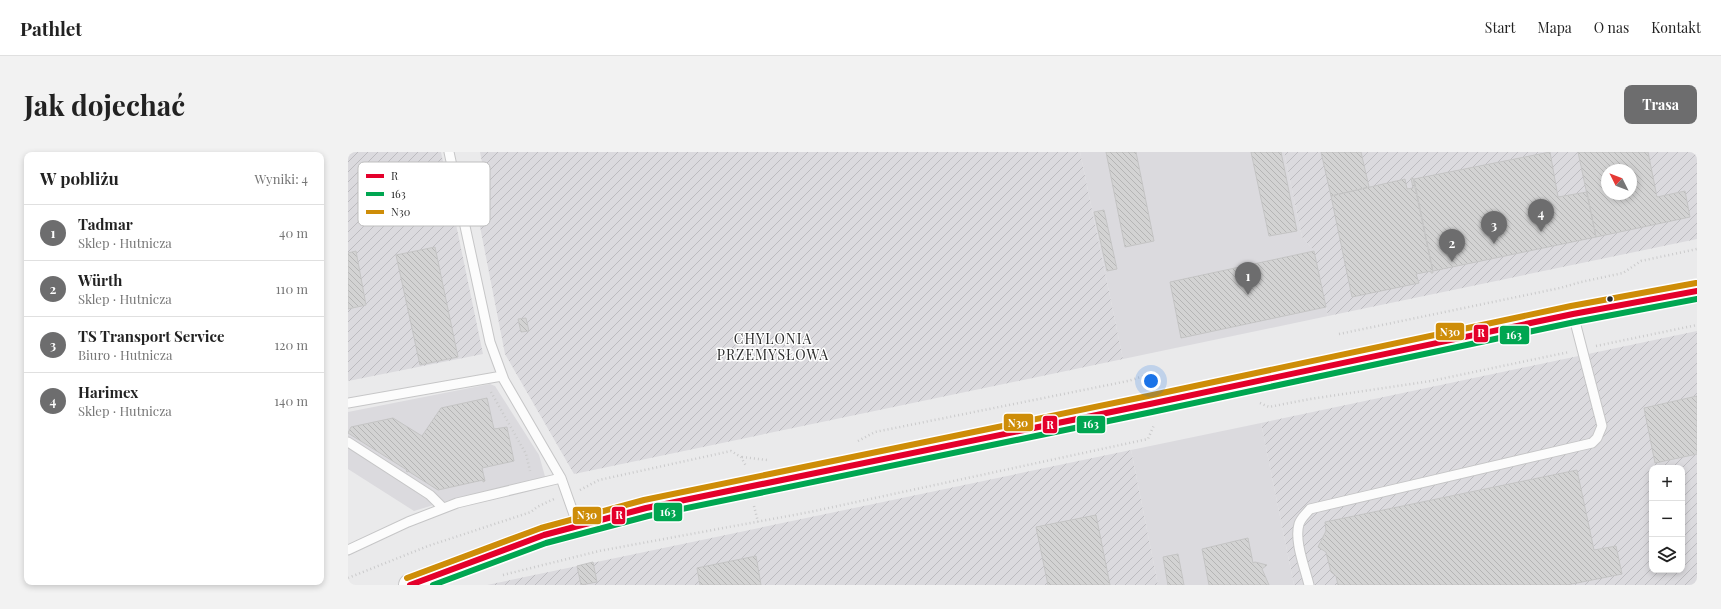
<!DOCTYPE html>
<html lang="pl">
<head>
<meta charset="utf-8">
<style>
	body { margin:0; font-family:"Playfair Display",serif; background:#f2f2f2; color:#222 }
	.controls { position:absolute; right:12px; bottom:12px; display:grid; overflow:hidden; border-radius:8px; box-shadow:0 2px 6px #0003 }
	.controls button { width:36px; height:36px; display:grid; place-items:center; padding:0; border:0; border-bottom:1px solid #e0e0e0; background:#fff; color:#222; font:20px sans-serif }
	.compass { position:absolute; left:1253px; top:12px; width:36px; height:36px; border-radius:50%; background:#fff; box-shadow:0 2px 6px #0003; rotate:312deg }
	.you { position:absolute; left:803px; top:229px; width:14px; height:14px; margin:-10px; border:3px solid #fff; border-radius:50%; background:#1a73e8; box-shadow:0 0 0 6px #1a73e833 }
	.badge { display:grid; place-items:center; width:26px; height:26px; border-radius:50%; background:#6d6d6e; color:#fff; font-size:13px; font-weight:700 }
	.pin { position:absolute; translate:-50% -33px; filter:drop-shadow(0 1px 2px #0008) }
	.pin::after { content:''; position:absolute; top:21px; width:14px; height:12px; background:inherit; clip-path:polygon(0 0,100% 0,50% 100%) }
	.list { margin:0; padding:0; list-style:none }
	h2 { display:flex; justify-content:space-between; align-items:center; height:52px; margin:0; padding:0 16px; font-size:17px }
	h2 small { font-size:13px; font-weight:400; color:#767676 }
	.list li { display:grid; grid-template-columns:26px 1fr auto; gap:12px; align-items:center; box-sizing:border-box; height:56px; padding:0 16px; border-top:1px solid #e0e0e0 }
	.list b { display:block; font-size:15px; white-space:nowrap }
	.list p { margin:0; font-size:13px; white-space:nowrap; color:#767676 }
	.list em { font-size:13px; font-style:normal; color:#767676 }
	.icon { flex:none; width:22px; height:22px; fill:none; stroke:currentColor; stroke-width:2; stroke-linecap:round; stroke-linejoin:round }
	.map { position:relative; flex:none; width:1349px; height:433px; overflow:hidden; border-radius:8px }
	header { display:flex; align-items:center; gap:24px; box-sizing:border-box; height:56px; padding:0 20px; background:#fff; border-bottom:1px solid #e0e0e0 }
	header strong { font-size:19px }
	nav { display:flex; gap:22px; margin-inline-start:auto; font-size:14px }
	.intro { display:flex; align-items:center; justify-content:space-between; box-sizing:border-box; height:96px; padding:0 24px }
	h1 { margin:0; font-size:28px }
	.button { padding:10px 18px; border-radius:8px; background:#6d6d6e; color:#fff; font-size:14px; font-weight:700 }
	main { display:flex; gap:24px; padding:0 24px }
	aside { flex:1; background:#fff; border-radius:8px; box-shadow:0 2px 6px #0003 }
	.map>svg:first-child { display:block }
	.built { fill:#dbdade }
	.industrial { fill:url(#industrial-furrows); fill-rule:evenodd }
	.building { fill:url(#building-back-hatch); stroke:#c4c4c4; fill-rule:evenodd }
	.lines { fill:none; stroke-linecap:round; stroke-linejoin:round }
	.lane-casing { stroke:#c6c6c7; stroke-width:11 }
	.secondary-casing { stroke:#c6c6c7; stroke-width:24 }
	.path { stroke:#cacacb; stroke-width:2.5; stroke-dasharray:1 3; stroke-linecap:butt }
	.lane { stroke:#fcfcfc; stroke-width:9 }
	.secondary { stroke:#fcfcfc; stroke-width:22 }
	.bus-1-casing { stroke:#fff; stroke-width:9 }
	.bus-2-casing { stroke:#fff; stroke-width:9 }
	.bus-3-casing { stroke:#fff; stroke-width:9 }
	.bus-1 { stroke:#e4002b; stroke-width:6 }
	.bus-2 { stroke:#00a651; stroke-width:6 }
	.bus-3 { stroke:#ce8d08; stroke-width:6 }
	.bus-dot { fill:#2a2a2a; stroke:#fff; stroke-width:1.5 }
	.labels { text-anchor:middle; stroke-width:3; stroke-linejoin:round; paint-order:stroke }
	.neighbourhood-label { font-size:14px; letter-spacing:1px; fill:#2a2a2a; stroke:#fff }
	.key { fill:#fff; stroke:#bfbfbf; stroke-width:1 }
	.key-label { font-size:11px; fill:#2a2a2a }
	.line-badge { stroke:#fff; stroke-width:1.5 }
	.badge-label { font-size:11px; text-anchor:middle; font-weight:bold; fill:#fff }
</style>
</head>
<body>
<header>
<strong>Pathlet</strong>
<nav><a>Start</a><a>Mapa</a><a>O nas</a><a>Kontakt</a></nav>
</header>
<div class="intro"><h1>Jak dojechać</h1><a class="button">Trasa</a></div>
<main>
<aside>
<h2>W pobliżu<small>Wyniki: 4</small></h2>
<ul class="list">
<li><span class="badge">1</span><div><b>Tadmar</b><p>Sklep · Hutnicza</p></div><em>40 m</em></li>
<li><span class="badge">2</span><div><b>Würth</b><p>Sklep · Hutnicza</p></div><em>110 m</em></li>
<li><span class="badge">3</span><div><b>TS Transport Service</b><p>Biuro · Hutnicza</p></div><em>120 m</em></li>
<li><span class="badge">4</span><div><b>Harimex</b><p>Sklep · Hutnicza</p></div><em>140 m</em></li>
</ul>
</aside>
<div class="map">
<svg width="1349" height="433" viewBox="0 0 1349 433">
	<defs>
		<pattern id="industrial-furrows" width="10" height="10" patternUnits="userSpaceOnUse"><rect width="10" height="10" fill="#dbdade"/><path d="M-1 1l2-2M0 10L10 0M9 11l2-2" fill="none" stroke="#bcbbbf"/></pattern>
		<pattern id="building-back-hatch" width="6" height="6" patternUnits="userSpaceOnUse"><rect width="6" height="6" fill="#d3d3d3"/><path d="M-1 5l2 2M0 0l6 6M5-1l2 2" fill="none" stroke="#b5b5b5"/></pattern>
	</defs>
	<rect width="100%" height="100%" fill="#eaeaeb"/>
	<path class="built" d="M 732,0 L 936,0 L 954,85 L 966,99 L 980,164 L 775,207 Z
		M 142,232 L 147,234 L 191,303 L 198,328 L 105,347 L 66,359 L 0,317 L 0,260 Z
		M 913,271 L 946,433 L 810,433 L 783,298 Z"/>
	<path class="industrial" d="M 0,0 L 93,0 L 135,202 L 0,229 Z
		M 132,0 L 732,0 L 775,207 L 226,322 L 157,202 L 127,49 L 141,45 Z
		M 936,0 L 1349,0 L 1349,87 L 980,164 L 966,99 L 954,85 ZM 1259,18 L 1283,18 L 1283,42 L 1259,42 Z
		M 1349,179 L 1349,433 L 946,433 L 913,271 ZM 1304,316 L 1334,316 L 1334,418 L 1304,418 Z
		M 783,298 L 810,433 L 139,433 Z"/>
	<path class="building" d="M 758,0 L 788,0 L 806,89 L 777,95 Z
		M 903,0 L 933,0 L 949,79 L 921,84 Z
		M 973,0 L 1013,0 L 1021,35 L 983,44 Z
		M 1202,0 L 1210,45 L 1239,40 L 1248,85 L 1085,119 L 1066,27 Z
		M 1230,0 L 1300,0 L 1309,45 L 1337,39 L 1342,65 L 1248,85 ZM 1259,18 L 1283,18 L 1283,42 L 1259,42 Z
		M 1063,26 L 1065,26 L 1085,121 L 1083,121 L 1083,119 L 1068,122 L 1071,131 L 1004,145 L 983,44 L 1057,27 L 1059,37 L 1065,36 Z
		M 756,58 L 769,117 L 759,119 L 746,60 Z
		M 87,95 L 110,205 L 72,213 L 48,103 Z
		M 8,99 L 18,153 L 0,157 L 0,101 Z
		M 966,99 L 978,155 L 833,186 L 822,130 Z
		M 178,166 L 181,179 L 173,180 L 170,167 Z
		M 1349,244 L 1349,302 L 1307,311 L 1296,256 Z
		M 139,246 L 146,277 L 159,275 L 166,309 L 134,316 L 137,329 L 135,330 L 135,328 L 90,338 L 60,319 L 60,320 L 58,319 L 59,318 L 0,281 L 3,275 L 45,266 L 74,284 L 93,256 Z
		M 1229,318 L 1246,398 L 1268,394 L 1274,422 L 1219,433 L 990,433 L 988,424 L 983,420 L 978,400 L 970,395 L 978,379 L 977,370 Z
		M 748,363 L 762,433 L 700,433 L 688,375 Z
		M 900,386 L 905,411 L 907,410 L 919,413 L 914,417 L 921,433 L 861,433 L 854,397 Z
		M 830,402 L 836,433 L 820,433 L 815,405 Z
		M 408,404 L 413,433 L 352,433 L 349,416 Z
		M 245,410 L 249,430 L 233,433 L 229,414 Z"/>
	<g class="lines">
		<g class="lane-casing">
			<path id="lane" d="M 101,0 L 142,190 L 156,228 L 213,326 L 230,374
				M 0,251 L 154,224
				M 0,290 L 82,343 L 95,356
				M 0,398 L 60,370 L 109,351 L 213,326
				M 961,433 C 957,416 946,389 951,372 C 953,366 958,362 962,357 L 1244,291 L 1249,286 L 1254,274 L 1225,162"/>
		</g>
		<g class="secondary-casing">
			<path id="secondary" d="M 62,433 L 196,383 L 298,356 L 802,252 L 1225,162 L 1349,139"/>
		</g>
		<path class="path" d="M 991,182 L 1212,136 L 1233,130 L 1275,121 L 1293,109 L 1349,97
			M 1248,194 L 1349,173
			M 143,240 L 178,302 L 182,319
			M 912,251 L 921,255 L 962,247 L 1083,229 L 1221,200
			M 510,289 L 527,280 L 780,229 L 796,224
			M 394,305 L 419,308
			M 232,338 L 251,328 L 383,299 L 393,305 L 398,314
			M 406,354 L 410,370
			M 155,423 L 251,399 L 462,360 L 800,287 L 806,273
			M 0,426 L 80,394 L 183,360 L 189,355 L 206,347"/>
		<use href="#lane" class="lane"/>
		<use href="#secondary" class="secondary"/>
		<g class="bus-1-casing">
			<path id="bus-1" d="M 62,433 L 196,383 L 298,356 L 802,252 L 1225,162 L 1349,139"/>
		</g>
		<g class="bus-2-casing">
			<path id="bus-2" d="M 85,433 L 198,391 L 300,364 L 804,260 L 1227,170 L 1349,147"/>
		</g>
		<g class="bus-3-casing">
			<path id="bus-3" d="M 59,426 L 193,376 L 296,348 L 800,244 L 1223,154 L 1348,131"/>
		</g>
		<use href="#bus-1" class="bus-1"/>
		<use href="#bus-2" class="bus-2"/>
		<use href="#bus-3" class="bus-3"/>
	</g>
	<circle class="bus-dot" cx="1262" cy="147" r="3.5"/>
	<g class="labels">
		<g class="neighbourhood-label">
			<text x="425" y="192">CHYLONIA<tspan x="425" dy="16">PRZEMYSŁOWA</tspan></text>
		</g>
	</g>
	<rect x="10" y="10" width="132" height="64" rx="6" class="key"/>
	<rect x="18" y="22" width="18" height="4" fill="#e4002b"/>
	<rect x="18" y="40" width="18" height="4" fill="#00a651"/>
	<rect x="18" y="58" width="18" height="4" fill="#ce8d08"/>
	<g class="key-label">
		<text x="43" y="28">R</text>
		<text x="43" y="46">163</text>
		<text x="43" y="64">N30</text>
	</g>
	<g class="line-badge">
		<rect x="1087" y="170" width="30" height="19" rx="4" fill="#ce8d08"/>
		<rect x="1125" y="172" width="16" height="19" rx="4" fill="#e4002b"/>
		<rect x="1151" y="173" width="31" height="20" rx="4" fill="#00a651"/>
		<rect x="655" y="261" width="31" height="19" rx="4" fill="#ce8d08"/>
		<rect x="728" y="263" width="30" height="19" rx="4" fill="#00a651"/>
		<rect x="694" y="263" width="16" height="19" rx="4" fill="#e4002b"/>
		<rect x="305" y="350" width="30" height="20" rx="4" fill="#00a651"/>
		<rect x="263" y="354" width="15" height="19" rx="4" fill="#e4002b"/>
		<rect x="224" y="354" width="30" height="19" rx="4" fill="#ce8d08"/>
	</g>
	<g class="badge-label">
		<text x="1102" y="184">N30</text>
		<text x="1133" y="185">R</text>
		<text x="1166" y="187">163</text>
		<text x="670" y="275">N30</text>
		<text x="743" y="276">163</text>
		<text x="702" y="277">R</text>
		<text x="320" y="364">163</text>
		<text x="271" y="367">R</text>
		<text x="239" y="367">N30</text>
	</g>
</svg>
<div class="controls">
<button>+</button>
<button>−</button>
<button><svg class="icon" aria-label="layers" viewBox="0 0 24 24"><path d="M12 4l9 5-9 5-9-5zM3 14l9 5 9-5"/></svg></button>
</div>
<svg class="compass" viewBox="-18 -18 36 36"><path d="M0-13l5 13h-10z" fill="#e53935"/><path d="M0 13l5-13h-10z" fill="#767676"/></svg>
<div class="you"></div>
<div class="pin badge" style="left:900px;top:143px">1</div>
<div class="pin badge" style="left:1104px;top:110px">2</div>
<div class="pin badge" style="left:1146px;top:92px">3</div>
<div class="pin badge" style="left:1193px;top:80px">4</div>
</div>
</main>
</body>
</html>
